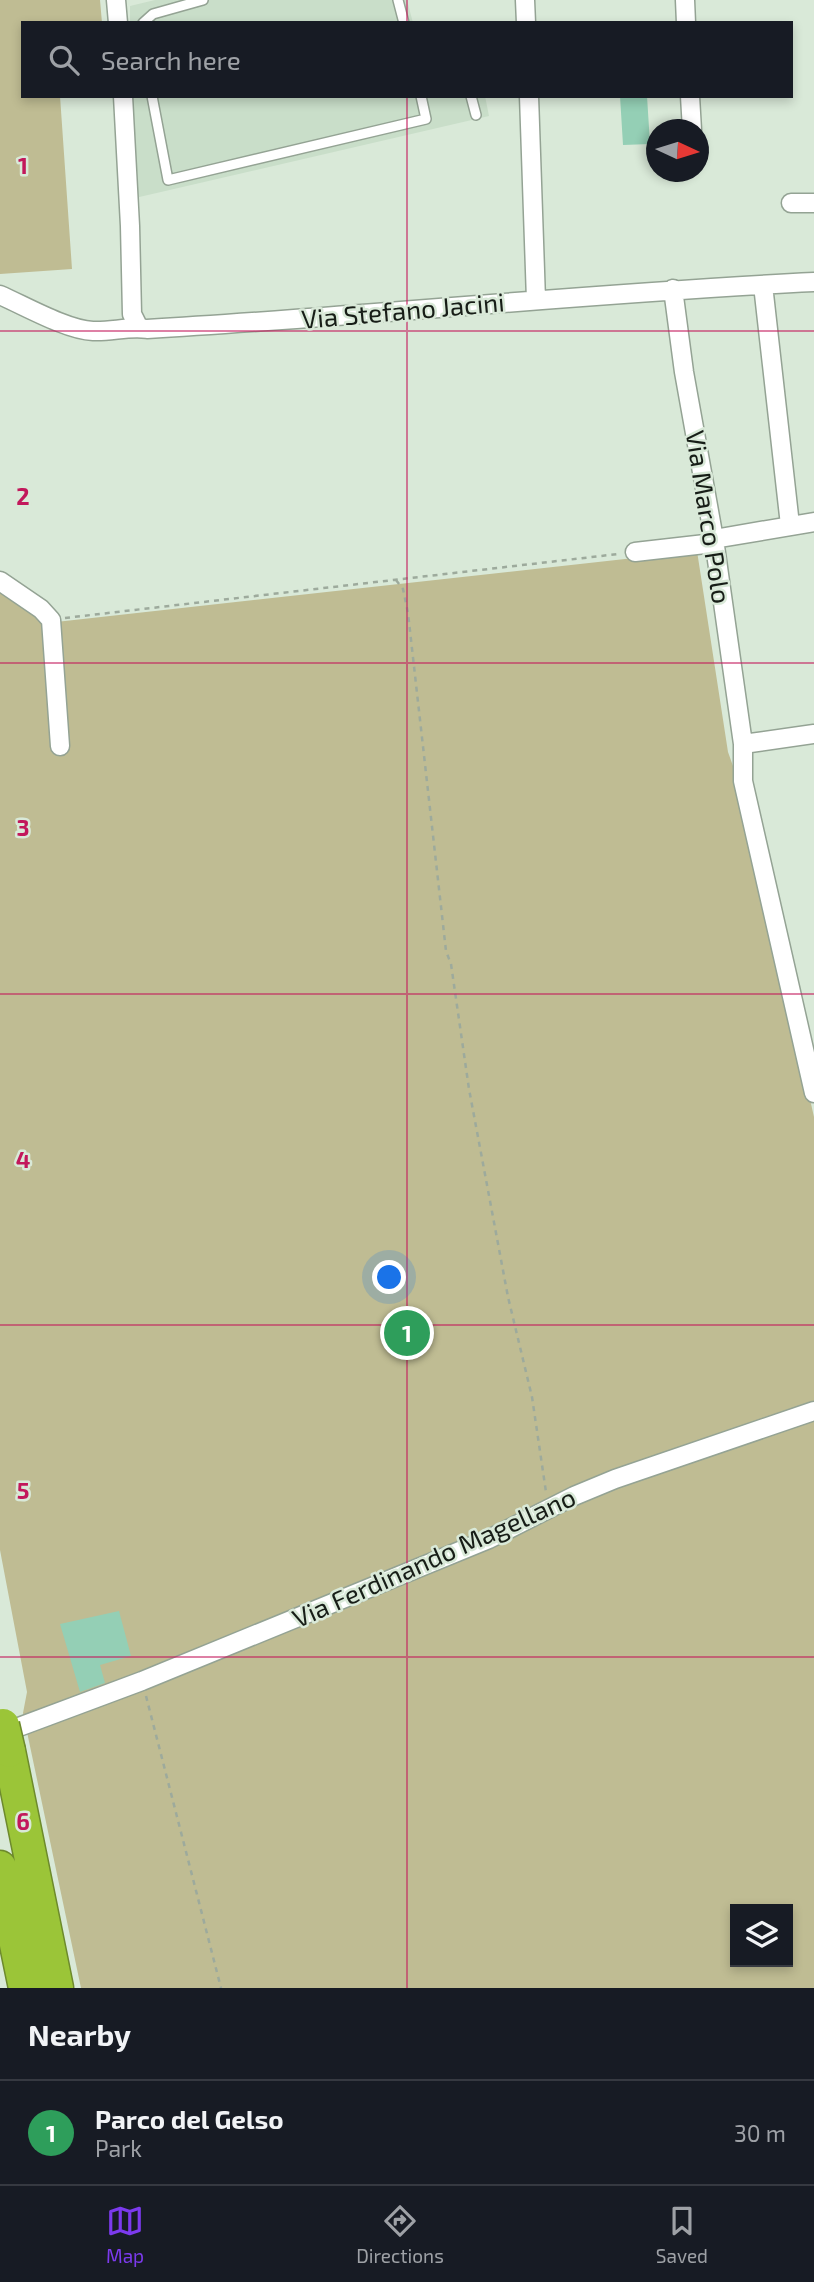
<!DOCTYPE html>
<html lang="en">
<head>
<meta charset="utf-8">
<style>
	body { margin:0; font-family:"Exo 2",sans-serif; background:#20242c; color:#f1f3f6 }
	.controls { position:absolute; right:21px; bottom:21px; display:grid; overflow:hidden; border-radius:0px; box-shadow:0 4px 10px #0003 }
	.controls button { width:63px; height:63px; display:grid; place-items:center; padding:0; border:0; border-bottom:2px solid #363941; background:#171b24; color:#f1f3f6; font:35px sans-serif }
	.compass { position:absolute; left:646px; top:119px; width:63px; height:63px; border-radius:50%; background:#171b24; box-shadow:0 4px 10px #0003; rotate:94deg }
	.you { position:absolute; left:390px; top:1278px; width:24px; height:24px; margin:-18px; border:5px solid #fff; border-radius:50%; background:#1a73e8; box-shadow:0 0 0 10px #1a73e833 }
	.badge { display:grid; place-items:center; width:46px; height:46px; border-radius:50%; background:#7c3aed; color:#fff; font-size:23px; font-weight:700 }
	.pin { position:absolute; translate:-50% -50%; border:4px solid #fff; box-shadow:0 2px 7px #0006 }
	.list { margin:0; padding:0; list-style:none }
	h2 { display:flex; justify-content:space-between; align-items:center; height:91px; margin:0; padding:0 28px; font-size:30px }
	h2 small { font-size:23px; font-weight:400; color:#9ea1a6 }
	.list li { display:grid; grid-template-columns:46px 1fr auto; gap:21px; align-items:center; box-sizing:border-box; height:105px; padding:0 28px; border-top:2px solid #363941 }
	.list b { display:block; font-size:26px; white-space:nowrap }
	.list p { margin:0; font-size:23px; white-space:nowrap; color:#9ea1a6 }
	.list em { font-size:23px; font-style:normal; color:#9ea1a6 }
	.icon { flex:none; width:38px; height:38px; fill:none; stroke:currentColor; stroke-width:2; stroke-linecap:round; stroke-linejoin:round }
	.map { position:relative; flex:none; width:814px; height:1988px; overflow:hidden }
	.search { position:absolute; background:#171b24; box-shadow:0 4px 10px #0003; left:21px; right:21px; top:21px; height:77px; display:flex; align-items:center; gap:18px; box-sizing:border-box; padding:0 24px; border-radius:0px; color:#9ea1a6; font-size:26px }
	.sheet { height:196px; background:#171b24 }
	nav { display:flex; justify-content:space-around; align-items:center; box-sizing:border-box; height:98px; border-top:2px solid #363941; background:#171b24; font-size:19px; color:#9ea1a6 }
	nav a { display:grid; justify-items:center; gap:4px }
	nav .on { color:#7c3aed }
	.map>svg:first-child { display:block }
	.built { fill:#c9dec9 }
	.green { fill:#bfbc93; fill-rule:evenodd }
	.building { fill:#94cfb5 }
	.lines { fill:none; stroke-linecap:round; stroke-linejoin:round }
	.lane-casing { stroke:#94a394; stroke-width:12 }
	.street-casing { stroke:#94a394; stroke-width:21 }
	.highway-casing { stroke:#6d8a2c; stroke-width:35 }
	.path { stroke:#9daa9c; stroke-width:2.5; stroke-dasharray:5 5; stroke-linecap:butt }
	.lane { stroke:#fff; stroke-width:9 }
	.street { stroke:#fff; stroke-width:18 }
	.highway { stroke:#9bc538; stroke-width:32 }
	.highway-bridge-casing { stroke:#6d8a2c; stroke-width:35; stroke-linecap:butt }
	.highway-bridge { stroke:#9bc538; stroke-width:32 }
	.grid { fill:none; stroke:#c2185b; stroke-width:2; stroke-opacity:0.55 }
	.labels { text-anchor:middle; stroke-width:5; stroke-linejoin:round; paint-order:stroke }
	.street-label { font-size:26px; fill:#171d17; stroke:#d9e9d8 }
	.grid-label { font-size:23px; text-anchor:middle; font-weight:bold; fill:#c2185b; stroke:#d9e9d8; stroke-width:5; stroke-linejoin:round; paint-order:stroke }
</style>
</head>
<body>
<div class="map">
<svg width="814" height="1988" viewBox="0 0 814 1988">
	<rect width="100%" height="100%" fill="#d9e9d8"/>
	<path class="built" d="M 155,0 L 407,0 L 413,23 L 130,23 L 130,6 Z
		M 132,96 L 485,96 L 489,116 L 135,198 Z"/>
	<path class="green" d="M 0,0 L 100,0 L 102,23 L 23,23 L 23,96 L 60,96 L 72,269 L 0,274 Z
		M 697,551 L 728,752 L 738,780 L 814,1117 L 814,1988 L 81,1988 L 23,1713 L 27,1692 L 0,1550 L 0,588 L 56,622 ZM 735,1909 L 788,1909 L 788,1962 L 735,1962 Z"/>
	<path class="building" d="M 620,96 L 647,96 L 650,144 L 623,145 Z
		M 119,1611 L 131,1656 L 100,1665 L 105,1683 L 80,1692 L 60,1624 Z"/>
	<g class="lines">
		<g class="lane-casing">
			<path id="lane" d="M 398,0 L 404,23
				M 143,23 L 153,14 L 203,0
				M 152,96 L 168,180 L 426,119 L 421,96
				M 471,96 L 476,115"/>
		</g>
		<g class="street-casing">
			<path id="street" d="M 116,0 L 118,23
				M 525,0 L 526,23
				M 685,0 L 686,23
				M 123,96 L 130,226 L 132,314 L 138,326
				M 529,96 L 536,300
				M 690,96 L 692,130
				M 791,203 L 814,203
				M 763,285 L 790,525
				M 673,289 L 684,372 L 714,539 L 743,744 L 743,781 L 814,1093
				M 0,295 C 25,306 67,330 93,331 C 111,332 130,326 147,329 C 369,316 591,293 814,282
				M 714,539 L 814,522
				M 635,552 L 714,543
				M 0,581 L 41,609 L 51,620 L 60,746
				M 743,744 L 814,734
				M 0,1734 L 142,1681 L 489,1539 L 574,1496 L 615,1479 L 814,1411"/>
		</g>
		<g class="highway-casing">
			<path id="highway" d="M 9,1751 L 57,1988
				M 0,1867 L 25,1988"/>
		</g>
		<path class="path" d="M 396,580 L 403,589 L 408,613 L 446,951 L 451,964 L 469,1089 L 508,1297 L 532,1397 L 546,1492
			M 65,618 L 618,554
			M 146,1696 L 221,1988"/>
		<use href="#lane" class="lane"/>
		<use href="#street" class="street"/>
		<use href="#highway" class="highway"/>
		<g class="highway-bridge-casing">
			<path id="highway-bridge" d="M 3,1725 L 9,1751"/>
		</g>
		<use href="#highway-bridge" class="highway-bridge"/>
	</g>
	<path class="grid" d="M 407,0 L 407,23M 407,96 L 407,1988M 0,331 L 814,331M 0,663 L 814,663M 0,994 L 814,994M 0,1325 L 814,1325M 0,1657 L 814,1657"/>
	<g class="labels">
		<g class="street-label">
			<text transform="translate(403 311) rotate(-5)" y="9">Via Stefano Jacini</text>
			<text transform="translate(708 517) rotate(81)" y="9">Via Marco Polo</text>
			<text transform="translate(434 1558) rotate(-24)" y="9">Via Ferdinando Magellano</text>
		</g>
	</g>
	<g class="grid-label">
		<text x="23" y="174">1</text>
		<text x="23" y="505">2</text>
		<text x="23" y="836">3</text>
		<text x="23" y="1168">4</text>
		<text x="23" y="1499">5</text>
		<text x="23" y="1830">6</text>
	</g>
</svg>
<div class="controls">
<button><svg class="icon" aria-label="layers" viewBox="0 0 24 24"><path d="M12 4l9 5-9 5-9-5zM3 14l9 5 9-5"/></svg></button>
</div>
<svg class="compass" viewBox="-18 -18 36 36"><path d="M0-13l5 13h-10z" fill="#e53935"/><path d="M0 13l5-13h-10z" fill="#9ea1a6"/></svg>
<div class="you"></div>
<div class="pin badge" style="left:407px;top:1333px;background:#2e9e5b">1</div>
<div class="search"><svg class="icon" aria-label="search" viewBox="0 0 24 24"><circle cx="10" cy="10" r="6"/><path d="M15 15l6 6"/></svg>Search here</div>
</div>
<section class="sheet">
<h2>Nearby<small></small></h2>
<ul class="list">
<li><span class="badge" style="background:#2e9e5b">1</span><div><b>Parco del Gelso</b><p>Park</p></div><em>30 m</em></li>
</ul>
</section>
<nav>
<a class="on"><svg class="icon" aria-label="map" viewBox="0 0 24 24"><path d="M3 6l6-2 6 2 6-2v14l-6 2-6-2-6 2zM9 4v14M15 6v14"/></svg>Map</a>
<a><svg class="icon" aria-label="directions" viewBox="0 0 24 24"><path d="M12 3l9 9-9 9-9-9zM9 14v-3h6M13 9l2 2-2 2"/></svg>Directions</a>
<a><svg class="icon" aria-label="saved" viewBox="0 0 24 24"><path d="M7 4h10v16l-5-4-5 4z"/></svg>Saved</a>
</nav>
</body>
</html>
